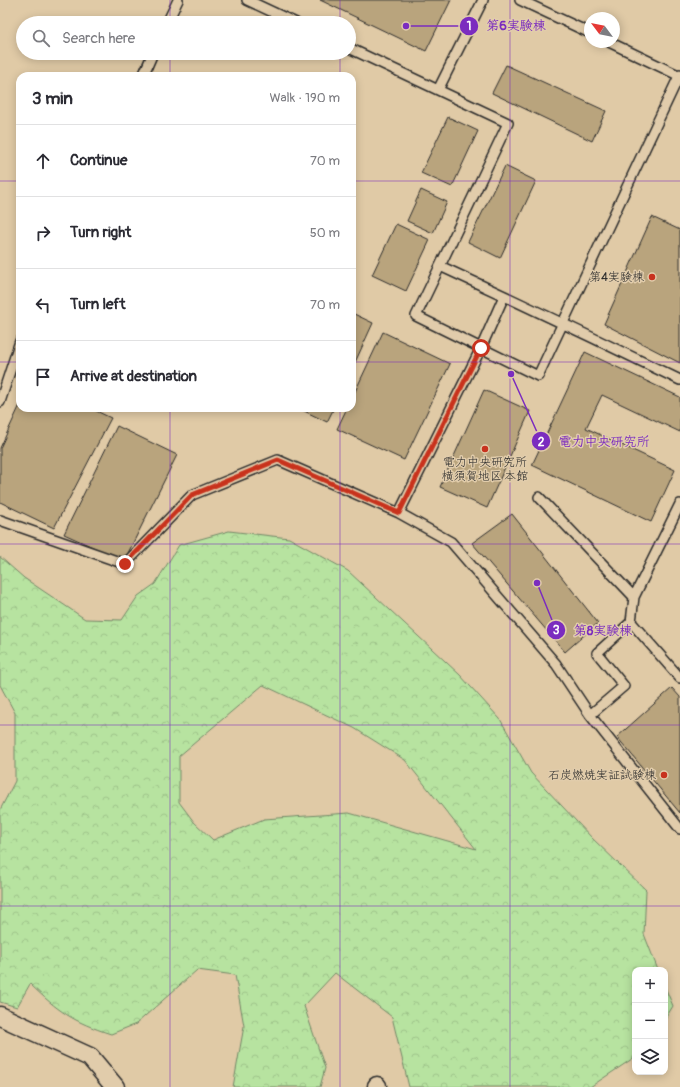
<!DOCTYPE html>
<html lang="en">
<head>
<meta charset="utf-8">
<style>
	body { margin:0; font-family:Pangolin,"Klee One",sans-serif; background:#f2f2f3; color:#2b2b33 }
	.controls { position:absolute; right:12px; bottom:12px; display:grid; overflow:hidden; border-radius:8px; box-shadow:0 2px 10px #0003 }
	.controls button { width:36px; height:36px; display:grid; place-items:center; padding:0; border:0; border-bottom:1px solid #e1e1e2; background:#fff; color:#2b2b33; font:20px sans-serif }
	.compass { position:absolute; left:584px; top:12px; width:36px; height:36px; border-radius:50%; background:#fff; box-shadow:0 2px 10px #0003; rotate:302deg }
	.stop { position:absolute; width:12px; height:12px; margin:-9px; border:3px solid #c8321e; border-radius:50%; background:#fff }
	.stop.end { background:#c8321e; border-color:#fff; box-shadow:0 1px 4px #0008 }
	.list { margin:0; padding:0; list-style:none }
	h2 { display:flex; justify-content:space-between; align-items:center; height:52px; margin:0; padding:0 16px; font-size:17px }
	h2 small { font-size:13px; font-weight:400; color:#7c7c81 }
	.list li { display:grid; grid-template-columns:26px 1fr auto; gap:12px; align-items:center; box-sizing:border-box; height:72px; padding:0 16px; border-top:1px solid #e1e1e2 }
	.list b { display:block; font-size:15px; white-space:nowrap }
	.list em { font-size:13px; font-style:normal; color:#7c7c81 }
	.icon { flex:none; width:22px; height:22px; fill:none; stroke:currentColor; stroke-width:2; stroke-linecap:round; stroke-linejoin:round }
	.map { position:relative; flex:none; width:680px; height:1087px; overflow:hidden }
	.search { position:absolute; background:#fff; box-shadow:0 2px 10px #0003; left:16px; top:16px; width:340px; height:44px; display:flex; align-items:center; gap:10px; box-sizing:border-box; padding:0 14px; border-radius:22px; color:#7c7c81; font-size:15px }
	.panel { position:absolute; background:#fff; box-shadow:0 2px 10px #0003; left:16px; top:72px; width:340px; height:340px; border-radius:12px }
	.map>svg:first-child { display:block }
	.forest { fill:url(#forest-crowns); stroke:#718766; fill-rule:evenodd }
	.building { fill:#b9a47d; stroke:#2b2b2b }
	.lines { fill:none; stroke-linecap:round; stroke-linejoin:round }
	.service-casing { stroke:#2b2b2b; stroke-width:12 }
	.minor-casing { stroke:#2b2b2b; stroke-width:21 }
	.service { stroke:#e1ccab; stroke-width:9 }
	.minor { stroke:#e1ccab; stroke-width:18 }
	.route { stroke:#c8321e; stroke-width:5 }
	.grid { fill:none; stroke:#7b2cbf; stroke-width:1; stroke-opacity:0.55 }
	.poi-dot { fill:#c8321e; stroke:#e1ccab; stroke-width:1.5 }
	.labels { text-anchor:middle; stroke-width:3; stroke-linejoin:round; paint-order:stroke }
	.poi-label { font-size:12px; fill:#2b2b2b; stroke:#e1ccab; text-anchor:end }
	.leader { fill:none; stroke:#7b2cbf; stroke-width:1.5 }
	.callout-dot { fill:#7b2cbf; stroke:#e1ccab; stroke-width:1.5 }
	.mark-label { font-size:12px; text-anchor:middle; font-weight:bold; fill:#fff }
	.callout-label { font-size:13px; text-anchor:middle; font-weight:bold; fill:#7b2cbf; stroke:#e1ccab; stroke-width:3; stroke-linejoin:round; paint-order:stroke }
</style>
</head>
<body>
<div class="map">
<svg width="680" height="1087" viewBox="0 0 680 1087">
	<defs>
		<pattern id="forest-crowns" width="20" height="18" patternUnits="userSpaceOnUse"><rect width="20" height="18" fill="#b7e3a0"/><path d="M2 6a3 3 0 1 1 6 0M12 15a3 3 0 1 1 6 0" fill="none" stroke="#9ec38a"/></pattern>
	</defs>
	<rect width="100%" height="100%" fill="#e0caa6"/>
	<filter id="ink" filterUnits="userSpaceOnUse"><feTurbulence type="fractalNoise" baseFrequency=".025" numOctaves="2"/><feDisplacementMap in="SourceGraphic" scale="8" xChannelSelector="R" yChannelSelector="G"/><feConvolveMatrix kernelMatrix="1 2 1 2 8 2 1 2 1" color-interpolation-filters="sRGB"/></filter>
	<g filter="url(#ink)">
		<path class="forest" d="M 229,531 L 289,538 L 348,571 L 460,675 L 500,719 L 531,773 L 592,838 L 646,890 L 644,934 L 658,970 L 635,970 L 635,1057 L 590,1087 L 409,1087 L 392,1017 L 335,973 L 304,1006 L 325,1068 L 320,1087 L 233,1087 L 244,1026 L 235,975 L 197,970 L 136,1024 L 111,1034 C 73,1022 58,1011 30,984 L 17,1007 L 0,1002 L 0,810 L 15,781 L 15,713 L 0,685 L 0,557 L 24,578 L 85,619 L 122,620 L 138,596 L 155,584 L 179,545 ZM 263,685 L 354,728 L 405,760 L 476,849 L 349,813 L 264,819 L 213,840 L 194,822 L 179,802 L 179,756 Z
			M 665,987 L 673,1006 L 665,1019 Z"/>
		<path class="building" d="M 320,0 L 451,0 L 426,51 Z
			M 506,65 L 606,111 L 592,141 L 492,93 Z
			M 448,117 L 478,131 L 452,187 L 421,173 Z
			M 505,166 L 536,181 L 500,258 L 468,242 Z
			M 421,190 L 447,202 L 433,233 L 407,221 Z
			M 652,217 L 680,230 L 680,363 L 604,324 Z
			M 396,224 L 430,240 L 406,291 L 372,275 Z
			M 352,313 L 373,323 L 352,369 Z
			M 383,332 L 450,364 L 404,460 L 337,429 L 347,408 L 352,408 L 352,398 Z
			M 585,352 L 680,397 L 680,432 L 602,395 L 586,428 L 675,470 L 651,522 L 532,465 Z
			M 484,390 L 530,411 L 487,508 L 440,487 Z
			M 20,405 L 20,408 L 90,408 L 111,418 L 54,528 L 0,502 L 0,448 Z
			M 298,408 L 334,408 L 327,422 Z
			M 117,426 L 177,455 L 124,561 L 64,534 Z
			M 512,514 L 598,623 L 565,652 L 472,543 Z
			M 672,688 L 680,697 L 680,813 L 617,737 Z"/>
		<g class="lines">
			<g class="service-casing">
				<path id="service" d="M 247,0 L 296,23
					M 520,0 L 590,33
					M 167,23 L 178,0
					M 609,42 L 680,76
					M 349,48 L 508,123 L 440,266
					M 143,76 L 153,53
					M 438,90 L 483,0
					M 504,296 L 481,348 L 416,316 L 440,266 C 520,303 600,341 680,380
					M 0,402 L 20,341
					M 539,497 L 634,597
					M 680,504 L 634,597 L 631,622 L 597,653 L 624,686 L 590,715 L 680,829
					M 399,513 L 451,542 L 556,664 L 590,715
					M 0,520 L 125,564 L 192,495 L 278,460 L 399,513 L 481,348 L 538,376 L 680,74
					M 631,622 L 680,678"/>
			</g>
			<g class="minor-casing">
				<path id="minor" d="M 0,1016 L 90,1057 L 115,1087
					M 377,1087 L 377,1086"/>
			</g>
			<use href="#service" class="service"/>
			<use href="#minor" class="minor"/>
		</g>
	</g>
	<g class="lines" filter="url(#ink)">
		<path class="route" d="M 125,564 L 192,495 L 278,460 L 399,513 L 481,348"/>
	</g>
	<path class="grid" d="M 170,0 L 170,23M 340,0 L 340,23M 510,0 L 510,1087M 170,53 L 170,76M 340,53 L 340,76M 0,181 L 20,181M 352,181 L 680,181M 0,362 L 20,362M 352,362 L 680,362M 170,408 L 170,1087M 340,408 L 340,1087M 0,544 L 680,544M 0,725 L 680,725M 0,906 L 680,906"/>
	<g class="poi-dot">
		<circle cx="652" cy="277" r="4"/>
		<circle cx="485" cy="449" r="4"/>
		<circle cx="664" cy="775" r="4"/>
	</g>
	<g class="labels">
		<g class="poi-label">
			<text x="644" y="281">第4実験棟</text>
			<text x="485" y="466" text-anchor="middle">電力中央研究所<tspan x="485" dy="14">横須賀地区 本館</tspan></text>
			<text x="656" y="779">石炭燃焼実証試験棟</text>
		</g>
	</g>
	<path class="leader" d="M406 26L469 26M511 374L541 441M537 583L556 630"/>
	<g class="callout-dot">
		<circle cx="406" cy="26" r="4"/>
		<circle cx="511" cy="374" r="4"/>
		<circle cx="537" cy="583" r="4"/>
		<circle cx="469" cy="26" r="10"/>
		<circle cx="541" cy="441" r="10"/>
		<circle cx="556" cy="630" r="10"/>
	</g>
	<g class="mark-label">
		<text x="469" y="30">1</text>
		<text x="541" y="446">2</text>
		<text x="556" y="634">3</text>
	</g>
	<g class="callout-label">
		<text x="516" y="30">第6実験棟</text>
		<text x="604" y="446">電力中央研究所</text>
		<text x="603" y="635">第8実験棟</text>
	</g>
</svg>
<div class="controls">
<button>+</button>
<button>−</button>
<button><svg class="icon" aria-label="layers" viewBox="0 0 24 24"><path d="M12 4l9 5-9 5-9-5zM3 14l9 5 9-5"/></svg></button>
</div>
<svg class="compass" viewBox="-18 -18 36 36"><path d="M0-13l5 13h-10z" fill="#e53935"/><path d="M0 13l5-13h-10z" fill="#7c7c81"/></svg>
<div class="stop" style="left:481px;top:348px"></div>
<div class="stop end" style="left:125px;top:564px"></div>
<div class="search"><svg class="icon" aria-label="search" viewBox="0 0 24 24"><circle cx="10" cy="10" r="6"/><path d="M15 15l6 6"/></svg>Search here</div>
<section class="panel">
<h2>3 min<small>Walk · 190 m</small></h2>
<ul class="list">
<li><svg class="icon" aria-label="ahead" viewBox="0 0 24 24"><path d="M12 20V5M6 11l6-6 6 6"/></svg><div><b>Continue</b></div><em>70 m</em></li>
<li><svg class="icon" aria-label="right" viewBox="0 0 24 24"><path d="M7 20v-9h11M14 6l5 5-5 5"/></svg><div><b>Turn right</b></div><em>50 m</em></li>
<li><svg class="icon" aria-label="left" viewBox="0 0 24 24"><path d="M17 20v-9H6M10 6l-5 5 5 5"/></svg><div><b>Turn left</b></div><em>70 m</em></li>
<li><svg class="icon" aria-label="arrive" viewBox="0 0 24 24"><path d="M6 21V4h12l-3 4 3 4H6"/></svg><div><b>Arrive at destination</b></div></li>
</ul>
</section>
</div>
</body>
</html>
